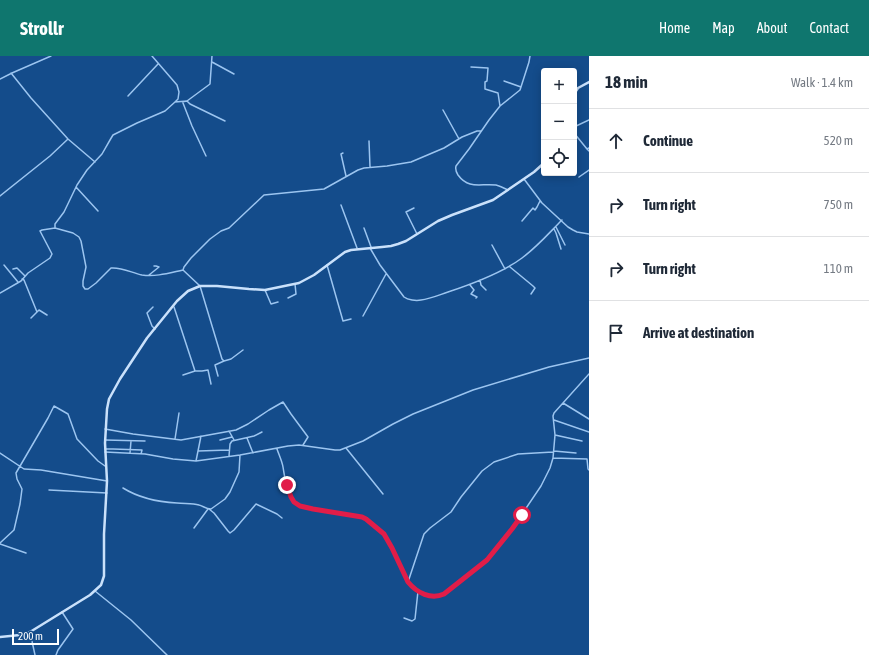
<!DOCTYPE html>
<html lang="en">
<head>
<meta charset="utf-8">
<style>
	body { margin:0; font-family:"Asap Condensed",sans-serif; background:#f6f6f7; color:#1f2937 }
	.controls { position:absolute; right:12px; top:12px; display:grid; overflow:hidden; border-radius:4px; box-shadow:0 2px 10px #0003 }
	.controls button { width:36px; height:36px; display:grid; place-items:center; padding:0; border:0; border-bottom:1px solid #e0e1e3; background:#fff; color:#1f2937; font:20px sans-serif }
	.scale { position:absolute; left:12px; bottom:10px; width:47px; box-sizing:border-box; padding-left:4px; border:2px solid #fff; border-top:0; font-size:11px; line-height:14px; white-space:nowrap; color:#fff; -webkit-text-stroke:3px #144c8b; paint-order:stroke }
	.stop { position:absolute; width:12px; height:12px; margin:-9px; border:3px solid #e11d48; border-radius:50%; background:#fff }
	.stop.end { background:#e11d48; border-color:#fff; box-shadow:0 1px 4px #0008 }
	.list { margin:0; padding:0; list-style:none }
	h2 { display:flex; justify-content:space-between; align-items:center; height:52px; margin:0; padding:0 16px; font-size:17px }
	h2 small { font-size:13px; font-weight:400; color:#747a83 }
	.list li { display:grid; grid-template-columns:26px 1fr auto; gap:12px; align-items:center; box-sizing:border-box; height:64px; padding:0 16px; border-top:1px solid #e0e1e3 }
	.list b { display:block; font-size:15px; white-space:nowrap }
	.list em { font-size:13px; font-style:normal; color:#747a83 }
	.icon { flex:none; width:22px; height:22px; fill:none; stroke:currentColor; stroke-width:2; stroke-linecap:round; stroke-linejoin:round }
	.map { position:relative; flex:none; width:589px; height:599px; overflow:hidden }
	header { display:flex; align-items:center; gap:24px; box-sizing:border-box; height:56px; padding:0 20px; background:#0f766e; color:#fff }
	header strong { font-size:19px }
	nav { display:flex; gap:22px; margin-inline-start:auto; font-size:14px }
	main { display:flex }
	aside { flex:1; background:#fff }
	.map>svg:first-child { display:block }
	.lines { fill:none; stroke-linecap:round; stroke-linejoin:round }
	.street { stroke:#9cc5f0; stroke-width:1.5 }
	.secondary { stroke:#cae1fb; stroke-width:2.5 }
	.route { stroke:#e11d48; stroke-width:5 }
</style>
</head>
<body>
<header>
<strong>Strollr</strong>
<nav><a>Home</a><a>Map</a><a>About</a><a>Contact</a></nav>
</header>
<main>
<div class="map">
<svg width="589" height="599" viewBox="0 0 589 599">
	<rect width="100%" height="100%" fill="#144c8b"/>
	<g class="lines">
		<path class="street" d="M 152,0 L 177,29 L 179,36 L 178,43 L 175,46 L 165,55 L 137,67 L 113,79 L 110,84 L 102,98 L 87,114 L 77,129 L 64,156 L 55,168 L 55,172 L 73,177 L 79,181 L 81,185 L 86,211 L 83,225 L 83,230 L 85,233 L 88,233 L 96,227 L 111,212 C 122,211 132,217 142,219 C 156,221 169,217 183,214 L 200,230 L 222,303 L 224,305 L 231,303 L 243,294
			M 212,6 L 234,18
			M 471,11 L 488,12 L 487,25 L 485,26 L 485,33 L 498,37 L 500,50
			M 11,17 L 31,42 L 68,83 L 95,106
			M 0,23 L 12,17 L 51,0
			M 504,25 L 521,31
			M 128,40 L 158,8
			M 187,45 L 190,48 L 225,65
			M 175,46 C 180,45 182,46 187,45 L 210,28 L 212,0
			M 183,47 L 192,70 L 206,100
			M 443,54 L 459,83
			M 574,71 L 589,64
			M 574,77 L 587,93
			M 369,85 L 370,111
			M 589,92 L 587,93 L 589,95
			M 343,97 L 341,98 L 346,120
			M 579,121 L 589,114
			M 524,123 L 542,147 L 568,171 L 573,174 L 577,176 L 589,178
			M 76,131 L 98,155
			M 508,134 C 504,132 500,130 496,129 C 481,127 469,134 458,119 C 456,116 455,114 456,110 L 469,93 L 489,64 L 500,50 L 520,34 L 529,6 L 530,0
			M 0,140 L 50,100 L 68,83
			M 341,149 L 357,192
			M 414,152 L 406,156 L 417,178
			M 522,165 L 533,152 L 535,154 L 537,151 L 540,145
			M 556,171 L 565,189
			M 364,172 L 371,191
			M 554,173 L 556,177 L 561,193
			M 492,189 L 505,213
			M 370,192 L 380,209 L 404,241 C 408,244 416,245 421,244 C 430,243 439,239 448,236 C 472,228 502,217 522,202 C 537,191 549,177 562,164
			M 4,209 L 18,226
			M 327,209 L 343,265 L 351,263
			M 510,211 L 533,230 L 535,232 L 531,238
			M 13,213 L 17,212 L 25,220
			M 183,214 L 184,211 L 191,202 L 210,183 L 221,175 L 229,172 L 264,139 L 324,133 L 358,114 L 364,112 L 387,110 L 411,106 L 444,92 L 462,81 L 477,75 L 481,75
			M 149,219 L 159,211 L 156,210 L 154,210
			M 22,223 L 24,224 L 37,256
			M 480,224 L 481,229 L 486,234
			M 470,229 L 474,234 L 471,238 L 477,241 L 476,242
			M 265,234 L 271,248 L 278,246
			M 0,237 L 21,225 L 28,217 L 50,202 L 52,198 L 40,175 L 42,174 L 55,172
			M 288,242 L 296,238 L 295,228
			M 153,251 L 147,257 L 152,270 L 155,273
			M 174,251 L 195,315
			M 363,260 L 386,218
			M 31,262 L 39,254 L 47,259
			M 183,319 L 195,315 L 202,315 L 208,314 L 211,328
			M 218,320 L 215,309 L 224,305
			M 563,347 L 589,363
			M 554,364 L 589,376
			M 105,373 L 133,378 L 181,384 L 236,374 L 248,368 L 269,354 L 283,346 L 291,358 L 308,381 L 303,389
			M 229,375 L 234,384
			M 555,379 L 582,385
			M 247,382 L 253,397
			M 175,383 L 179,357
			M 105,384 L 145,385
			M 220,384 L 232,381
			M 346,392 L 383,438
			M 105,393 L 113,393
			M 113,393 L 142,394 L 141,398
			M 277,393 C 279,399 282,405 283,411 C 286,428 287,447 306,452 L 353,459 L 361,461 L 366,463 L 384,478 L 392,492 L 408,526 C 417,537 431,543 445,538 L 487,504 L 512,473 L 541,430 L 550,412 L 553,402 L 555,379 L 553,360 L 554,357 L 589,318
			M 198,395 L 229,394
			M 554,395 L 576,397
			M 105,396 L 145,398 L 173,403 L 196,405 L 240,399 L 288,390 L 299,389 L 335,394 L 340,394 L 363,385 L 393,368 L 413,358 L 473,334 L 549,311 L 589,302
			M 0,397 L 24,413 L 41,414 L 107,425
			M 130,397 L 131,385
			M 229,400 L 230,388 L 232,385 L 254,380 L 262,376
			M 553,402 L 587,403 L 588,413 L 589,414
			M 196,405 L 201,380
			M 123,432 C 139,442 159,446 177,447 C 184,448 192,447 199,449 C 203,450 206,453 211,453 L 225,443 L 230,436 L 239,416 L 240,399
			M 49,434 L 107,437
			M 209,453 L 214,457 L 228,475 L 230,477 L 234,474 L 256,448 L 277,458 L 282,462
			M 194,472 L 208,453
			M 0,487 L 14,474 L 20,448 L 22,433 L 17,423 L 16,417 L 48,362 L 54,350 L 68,358 L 77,383 L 98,405 L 105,410
			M 0,488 L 26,497
			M 408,526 L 424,478 L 430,472 L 451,456 L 461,441 L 482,415 L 494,406 L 518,398 L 553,396
			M 95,535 L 131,564 L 167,599
			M 404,562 L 412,565 L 415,563 L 418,535
			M 30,576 L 35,599
			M 56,599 L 58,594 L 73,573 L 62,556"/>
		<path class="secondary" d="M 574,38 L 578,32 L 589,26
			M 0,581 L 20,579 L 30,576 L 90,539 L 101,529 L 104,520 L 104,478 L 107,425 L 105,387 L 107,353 L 109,343 L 120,323 L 147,282 L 177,245 L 188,235 L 200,230 L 217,230 L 249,233 L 265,234 L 299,227 L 314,219 L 345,196 L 351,194 L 382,191 L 391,190 L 398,188 L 406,185 L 438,165 L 452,159 L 493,144 L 534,116 L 544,107"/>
	</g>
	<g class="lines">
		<path class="route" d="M 287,429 L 291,441 L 294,446 L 300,450 L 313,453 L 362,461 L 366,463 L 384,478 L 392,492 L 408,526 C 417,537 431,544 444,538 L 487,504 L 512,473 L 522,459"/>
	</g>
</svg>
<div class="controls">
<button>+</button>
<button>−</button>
<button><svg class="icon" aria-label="locate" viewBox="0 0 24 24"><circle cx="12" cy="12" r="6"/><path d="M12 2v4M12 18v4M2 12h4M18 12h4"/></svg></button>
</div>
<div class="scale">200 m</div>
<div class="stop" style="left:522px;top:459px"></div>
<div class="stop end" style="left:287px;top:429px"></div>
</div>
<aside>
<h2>18 min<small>Walk · 1.4 km</small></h2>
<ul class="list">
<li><svg class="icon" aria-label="ahead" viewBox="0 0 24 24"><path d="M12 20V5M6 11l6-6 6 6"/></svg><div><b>Continue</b></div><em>520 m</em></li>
<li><svg class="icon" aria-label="right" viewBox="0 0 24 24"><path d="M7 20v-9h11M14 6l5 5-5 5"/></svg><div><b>Turn right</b></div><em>750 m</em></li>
<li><svg class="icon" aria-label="right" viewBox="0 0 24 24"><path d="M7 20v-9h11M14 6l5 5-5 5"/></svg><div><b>Turn right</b></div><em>110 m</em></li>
<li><svg class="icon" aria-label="arrive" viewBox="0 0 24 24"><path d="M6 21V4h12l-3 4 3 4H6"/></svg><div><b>Arrive at destination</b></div></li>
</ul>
</aside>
</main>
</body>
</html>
